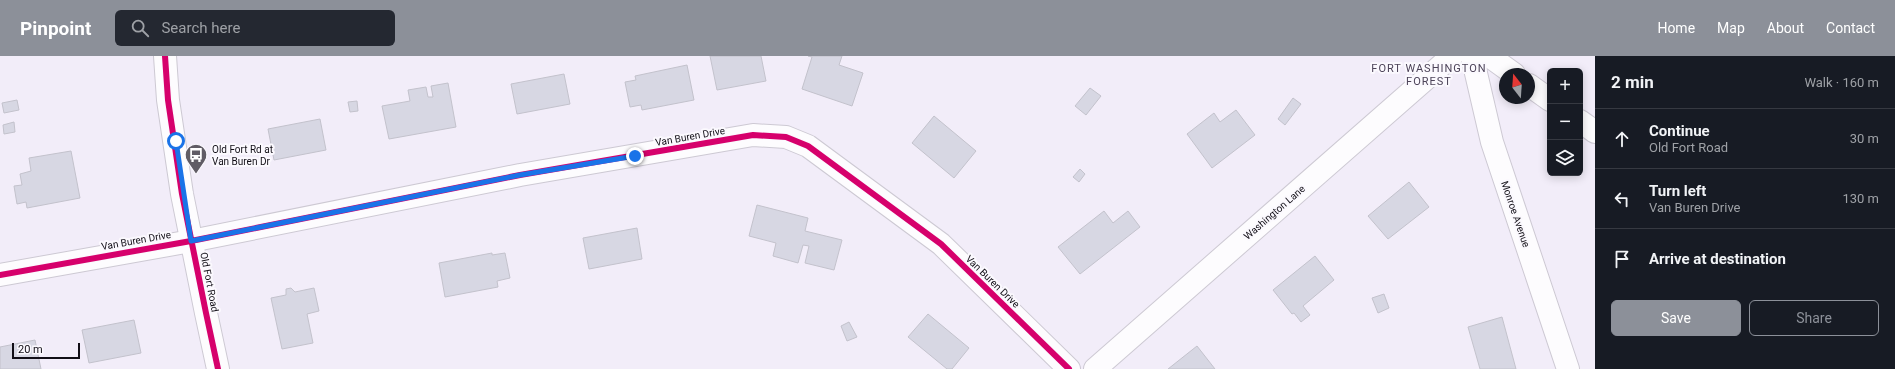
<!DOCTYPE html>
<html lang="en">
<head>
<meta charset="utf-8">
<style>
	body { margin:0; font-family:Roboto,sans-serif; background:#242831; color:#f1f3f6 }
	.controls { position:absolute; right:12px; top:12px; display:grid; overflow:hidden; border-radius:6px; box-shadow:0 2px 10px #0003 }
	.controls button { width:36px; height:36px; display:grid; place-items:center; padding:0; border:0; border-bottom:1px solid #363941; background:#171b24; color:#f1f3f6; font:20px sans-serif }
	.compass { position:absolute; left:1499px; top:12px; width:36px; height:36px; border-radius:50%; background:#171b24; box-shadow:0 2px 10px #0003; rotate:343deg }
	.scale { position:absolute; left:12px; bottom:10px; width:68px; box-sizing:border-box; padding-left:4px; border:2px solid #110e16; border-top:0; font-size:11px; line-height:14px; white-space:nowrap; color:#110e16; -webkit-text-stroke:3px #fbf9fe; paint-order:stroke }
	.stop { position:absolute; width:12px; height:12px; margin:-9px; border:3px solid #1a73e8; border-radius:50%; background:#fff }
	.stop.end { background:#1a73e8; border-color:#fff; box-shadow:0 1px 4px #0008 }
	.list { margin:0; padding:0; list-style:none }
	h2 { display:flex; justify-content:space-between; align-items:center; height:52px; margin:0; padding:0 16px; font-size:17px }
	h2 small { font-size:13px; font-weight:400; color:#9ea1a6 }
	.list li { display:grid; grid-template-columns:26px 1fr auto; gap:12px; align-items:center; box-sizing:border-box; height:60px; padding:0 16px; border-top:1px solid #363941 }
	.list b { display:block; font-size:15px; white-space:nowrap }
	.list p { margin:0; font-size:13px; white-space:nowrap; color:#9ea1a6 }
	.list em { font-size:13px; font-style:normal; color:#9ea1a6 }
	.actions { display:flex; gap:8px; padding:12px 16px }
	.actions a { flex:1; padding:9px 0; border:1px solid #8c9099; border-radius:6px; text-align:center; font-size:14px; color:#8c9099 }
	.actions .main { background:#8c9099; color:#fff }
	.icon { flex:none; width:22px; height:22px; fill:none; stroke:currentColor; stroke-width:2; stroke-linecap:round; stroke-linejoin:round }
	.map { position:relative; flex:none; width:1595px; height:313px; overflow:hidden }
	header { display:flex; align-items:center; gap:24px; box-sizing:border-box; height:56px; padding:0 20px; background:#8c9099; color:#fff }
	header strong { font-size:19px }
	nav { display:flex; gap:22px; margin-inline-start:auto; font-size:14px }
	.search { width:280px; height:36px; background:#242831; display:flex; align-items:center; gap:10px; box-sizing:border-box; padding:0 14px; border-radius:6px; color:#9ea1a6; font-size:15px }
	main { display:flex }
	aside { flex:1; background:#171b24 }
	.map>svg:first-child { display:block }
	.building { fill:#d7d7e3; stroke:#c3c2cc }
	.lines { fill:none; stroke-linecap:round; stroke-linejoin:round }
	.minor-casing { stroke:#cdc9d3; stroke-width:24 }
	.major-casing { stroke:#cdc9d3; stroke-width:24 }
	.minor { stroke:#fdfcfe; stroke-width:22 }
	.major { stroke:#fdfcfe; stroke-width:22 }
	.cycleway-casing { stroke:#fbf9fe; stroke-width:8 }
	.cycleway { stroke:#d6006c; stroke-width:6 }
	.route { stroke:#1a73e8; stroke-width:5 }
	.labels { text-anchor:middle; stroke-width:4; stroke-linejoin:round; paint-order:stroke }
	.street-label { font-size:10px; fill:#110e16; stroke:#fbf9fe }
	.poi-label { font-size:10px; fill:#110e16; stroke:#fbf9fe; text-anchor:start }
	.neighbourhood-label { font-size:11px; letter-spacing:1px; fill:#4d4459; stroke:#fbf9fe }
</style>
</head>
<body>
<header>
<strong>Pinpoint</strong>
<div class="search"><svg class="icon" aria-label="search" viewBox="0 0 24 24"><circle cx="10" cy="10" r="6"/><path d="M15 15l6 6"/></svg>Search here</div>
<nav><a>Home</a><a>Map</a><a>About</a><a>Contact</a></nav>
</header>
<main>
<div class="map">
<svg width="1595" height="313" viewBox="0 0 1595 313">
	<rect width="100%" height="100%" fill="#f2edf9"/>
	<path class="building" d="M 710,0 L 761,0 L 766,25 L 717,34 Z
		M 808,0 L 842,0 L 839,9 L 863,17 L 852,50 L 802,33 L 812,1 Z
		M 687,9 L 694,44 L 642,54 L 641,49 L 630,51 L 625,26 L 636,24 L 635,20 Z
		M 564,18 L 570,48 L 517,58 L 511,28 Z
		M 448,27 L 456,71 L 389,83 L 382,50 L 410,45 L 408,34 L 426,31 L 428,41 L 433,41 L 431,30 Z
		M 1090,32 L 1101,40 L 1086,59 L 1075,50 Z
		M 1293,42 L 1301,48 L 1285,69 L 1278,63 Z
		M 17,44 L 19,54 L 4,57 L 2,47 Z
		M 357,45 L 358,55 L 350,56 L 348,46 Z
		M 1236,54 L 1255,79 L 1212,112 L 1187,78 L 1214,57 L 1220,66 Z
		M 934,60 L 976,95 L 954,122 L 912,87 Z
		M 320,63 L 326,94 L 274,104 L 268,73 Z
		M 14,66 L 15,76 L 4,78 L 3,69 Z
		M 71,95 L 80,142 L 27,152 L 26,146 L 17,148 L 14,130 L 22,129 L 20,118 L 31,115 L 29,102 Z
		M 1080,113 L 1085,118 L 1079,126 L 1073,121 Z
		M 1409,126 L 1429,151 L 1388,183 L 1368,160 Z
		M 757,149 L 808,162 L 805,175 L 842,184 L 834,214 L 805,207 L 809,190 L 803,189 L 798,207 L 773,200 L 776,187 L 749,180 Z
		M 1104,155 L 1113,167 L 1128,155 L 1140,171 L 1080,218 L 1058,191 Z
		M 637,172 L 642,203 L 589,213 L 583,182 Z
		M 492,197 L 492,199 L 505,197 L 510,222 L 497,225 L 498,231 L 445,241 L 439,207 Z
		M 1315,200 L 1334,224 L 1303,250 L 1310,259 L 1301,266 L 1294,257 L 1292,258 L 1273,234 Z
		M 291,232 L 295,236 L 314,232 L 319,255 L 307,258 L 313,287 L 282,293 L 271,242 L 286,239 L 286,233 Z
		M 1384,238 L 1389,252 L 1378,257 L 1372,242 Z
		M 928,258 L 969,292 L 952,313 L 947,313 L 908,281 Z
		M 1502,261 L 1516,313 L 1480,313 L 1468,271 Z
		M 134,264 L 141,297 L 89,307 L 82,274 Z
		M 849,266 L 857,281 L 847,285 L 841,270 Z
		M 35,284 L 41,313 L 0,313 L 0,291 Z
		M 1197,290 L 1215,313 L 1168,313 Z"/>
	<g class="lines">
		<g class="minor-casing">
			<path id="minor" d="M 1472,0 L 1492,86 L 1568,313
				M 0,219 L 191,185 L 520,119 L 753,79 L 786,81 L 808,90 L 941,188 L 1069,313"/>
		</g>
		<g class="major-casing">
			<path id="major" d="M 165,0 L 168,44 L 182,138 L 206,257 L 218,313
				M 1489,0 L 1514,18
				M 1529,29 L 1550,44
				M 1580,65 L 1595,76
				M 1095,313 L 1452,0"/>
		</g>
		<use href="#minor" class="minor"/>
		<use href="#major" class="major"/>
		<g class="cycleway-casing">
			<path id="cycleway" d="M 165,0 L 168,44 L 182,138 L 206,257 L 218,313
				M 0,219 L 191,185 L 520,119 L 753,79 L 786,81 L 808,90 L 941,188 L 1069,313"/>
		</g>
		<use href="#cycleway" class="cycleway"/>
	</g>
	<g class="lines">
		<path class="route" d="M 176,85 L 191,185 L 520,119 L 635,100"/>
	</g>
	<defs>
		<g id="bus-pin" transform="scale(1.15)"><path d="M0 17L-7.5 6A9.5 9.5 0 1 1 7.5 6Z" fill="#605c65" stroke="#fbf9fe"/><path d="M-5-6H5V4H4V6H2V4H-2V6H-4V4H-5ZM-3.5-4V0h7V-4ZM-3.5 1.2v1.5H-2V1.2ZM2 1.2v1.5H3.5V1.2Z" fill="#fff"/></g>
	</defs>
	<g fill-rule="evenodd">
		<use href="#bus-pin" x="196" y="99"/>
	</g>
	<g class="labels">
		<g class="street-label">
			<text transform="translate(690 80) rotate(-10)" y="4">Van Buren Drive</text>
			<text transform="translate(1274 156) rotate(-41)" y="4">Washington Lane</text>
			<text transform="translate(1516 158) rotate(71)" y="4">Monroe Avenue</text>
			<text transform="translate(136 184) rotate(-10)" y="4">Van Buren Drive</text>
			<text transform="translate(993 225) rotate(44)" y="4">Van Buren Drive</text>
			<text transform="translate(210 226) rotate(79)" y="4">Old Fort Road</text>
		</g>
		<g class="poi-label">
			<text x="212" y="97">Old Fort Rd at<tspan x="212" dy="12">Van Buren Dr</tspan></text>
		</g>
		<g class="neighbourhood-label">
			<text x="1429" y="16">FORT WASHINGTON<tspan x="1429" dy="13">FOREST</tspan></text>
		</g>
	</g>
</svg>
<div class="controls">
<button>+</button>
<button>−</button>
<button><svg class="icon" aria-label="layers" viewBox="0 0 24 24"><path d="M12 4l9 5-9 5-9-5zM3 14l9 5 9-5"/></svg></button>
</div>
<svg class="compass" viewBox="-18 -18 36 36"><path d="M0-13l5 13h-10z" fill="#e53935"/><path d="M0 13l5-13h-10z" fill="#9ea1a6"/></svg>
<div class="scale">20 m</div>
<div class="stop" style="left:176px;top:85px"></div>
<div class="stop end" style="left:635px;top:100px"></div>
</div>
<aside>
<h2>2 min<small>Walk · 160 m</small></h2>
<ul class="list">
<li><svg class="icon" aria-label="ahead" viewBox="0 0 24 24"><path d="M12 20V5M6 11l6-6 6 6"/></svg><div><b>Continue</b><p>Old Fort Road</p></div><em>30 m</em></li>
<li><svg class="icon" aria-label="left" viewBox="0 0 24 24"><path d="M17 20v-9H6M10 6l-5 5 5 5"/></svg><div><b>Turn left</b><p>Van Buren Drive</p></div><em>130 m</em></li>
<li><svg class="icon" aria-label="arrive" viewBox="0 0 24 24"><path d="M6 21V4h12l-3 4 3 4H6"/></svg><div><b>Arrive at destination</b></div></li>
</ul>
<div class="actions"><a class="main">Save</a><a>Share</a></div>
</aside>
</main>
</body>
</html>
